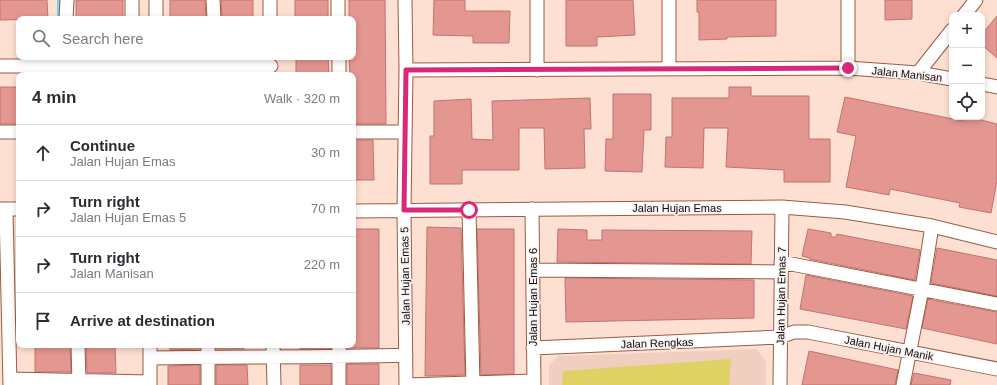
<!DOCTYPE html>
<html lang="en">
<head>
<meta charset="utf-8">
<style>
	body { margin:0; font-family:Helvetica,sans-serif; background:#f7f7f7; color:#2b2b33 }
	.controls { position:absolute; right:12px; top:12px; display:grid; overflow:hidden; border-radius:8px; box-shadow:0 2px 6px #0003 }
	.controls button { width:36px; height:36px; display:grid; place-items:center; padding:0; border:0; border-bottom:1px solid #e1e1e2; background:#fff; color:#2b2b33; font:20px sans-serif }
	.stop { position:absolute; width:12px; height:12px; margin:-9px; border:3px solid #db2777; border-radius:50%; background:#fff }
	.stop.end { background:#db2777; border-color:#fff; box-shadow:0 1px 4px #0008 }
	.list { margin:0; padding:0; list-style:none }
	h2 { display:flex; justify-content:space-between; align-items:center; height:52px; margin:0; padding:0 16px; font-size:17px }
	h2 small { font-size:13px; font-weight:400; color:#7c7c81 }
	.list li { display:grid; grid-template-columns:26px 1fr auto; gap:12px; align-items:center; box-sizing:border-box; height:56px; padding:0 16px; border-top:1px solid #e1e1e2 }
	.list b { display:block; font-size:15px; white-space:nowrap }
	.list p { margin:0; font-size:13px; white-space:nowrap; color:#7c7c81 }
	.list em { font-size:13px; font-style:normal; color:#7c7c81 }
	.icon { flex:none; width:22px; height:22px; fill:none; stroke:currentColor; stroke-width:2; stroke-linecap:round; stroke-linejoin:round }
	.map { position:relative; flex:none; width:997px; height:385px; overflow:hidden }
	.search { position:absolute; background:#fff; box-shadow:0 2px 6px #0003; left:16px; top:16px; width:340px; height:44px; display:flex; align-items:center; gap:10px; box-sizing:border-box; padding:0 14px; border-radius:8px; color:#7c7c81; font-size:15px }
	.panel { position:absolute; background:#fff; box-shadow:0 2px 6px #0003; left:16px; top:72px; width:340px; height:276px; border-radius:8px }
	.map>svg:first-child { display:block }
	.built { fill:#f0cfc1 }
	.green { fill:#ddd263 }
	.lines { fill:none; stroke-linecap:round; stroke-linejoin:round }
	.stream { stroke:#6dd6fa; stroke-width:4 }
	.building { fill:#e49691; stroke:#bf7470 }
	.minor-casing { stroke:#9c5a3f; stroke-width:15 }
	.minor { stroke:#fff; stroke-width:13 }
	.route { stroke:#db2777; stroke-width:5 }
	.labels { text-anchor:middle; stroke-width:3.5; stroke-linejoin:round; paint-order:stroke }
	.street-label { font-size:11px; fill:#1c0500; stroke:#f4f4f4 }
</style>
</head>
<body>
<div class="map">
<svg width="997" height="385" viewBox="0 0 997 385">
	<rect width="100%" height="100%" fill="#fee0d3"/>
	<path class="built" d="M 757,349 L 766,362 L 766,385 L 549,385 L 549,365 L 558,356 Z"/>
	<path class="green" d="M 731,359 L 729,385 L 562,385 L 563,371 Z"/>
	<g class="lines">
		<path class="stream" d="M 59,19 L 59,0"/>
	</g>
	<path class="building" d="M 0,0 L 47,0 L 48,19 L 0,20 Z
		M 76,0 L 123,0 L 123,19 L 76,19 Z
		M 170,0 L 205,0 L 206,19 L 170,19 Z
		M 221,0 L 253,0 L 253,19 L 222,19 Z
		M 295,0 L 328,0 L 328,19 L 295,19 Z
		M 349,0 L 385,0 L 386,124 L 353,124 L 353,75 L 350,75 L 349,57 L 353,57 L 353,19 L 349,19 Z
		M 434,0 L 465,0 L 465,11 L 510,11 L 509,43 L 473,43 L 473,36 L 433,35 Z
		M 566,0 L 633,0 L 635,35 L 597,37 L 597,46 L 566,46 Z
		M 697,0 L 776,0 L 776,36 L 727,37 L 727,39 L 699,40 L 699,12 L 697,12 Z
		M 885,0 L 912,0 L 912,19 L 885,20 Z
		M 997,16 L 997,58 L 982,45 L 982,34 Z
		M 296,57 L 328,57 L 329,75 L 296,75 Z
		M 0,87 L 19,87 L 19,124 L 0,124 Z
		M 729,87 L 751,87 L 751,96 L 809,96 L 809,139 L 830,139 L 830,182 L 784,182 L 784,170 L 726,167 L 728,128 L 704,128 L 703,168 L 665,167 L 666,137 L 672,137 L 672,98 L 729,98 Z
		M 613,94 L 651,94 L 651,130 L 644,130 L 642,172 L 605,171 L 606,139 L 613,139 Z
		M 845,97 L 963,121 L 964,117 L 969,117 L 997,124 L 997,181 L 991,213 L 959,207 L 960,203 L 890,189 L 889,195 L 846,187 L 856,136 L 837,132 Z
		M 590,98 L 591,129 L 584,129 L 585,168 L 545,169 L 544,128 L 519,128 L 519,170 L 462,170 L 462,184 L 430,184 L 430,136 L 434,136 L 434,101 L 471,99 L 472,139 L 493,140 L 492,101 Z
		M 353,140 L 373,140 L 374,180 L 353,180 Z
		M 427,227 L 461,228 L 465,375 L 425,376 Z
		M 353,229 L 379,229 L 379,348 L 347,348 L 347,345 L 353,345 Z
		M 477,229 L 514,229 L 514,374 L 481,375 Z
		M 558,229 L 587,230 L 587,240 L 602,240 L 602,230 L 752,231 L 751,264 L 557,262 Z
		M 808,229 L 831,233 L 831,237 L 836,237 L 837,234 L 920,250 L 915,280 L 809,259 L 810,258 L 802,256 Z
		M 937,248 L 997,260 L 997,296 L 931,283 Z
		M 806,275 L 913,296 L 906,329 L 800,309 Z
		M 565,278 L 754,280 L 754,318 L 566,322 Z
		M 928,299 L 997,312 L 997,344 L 922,328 Z
		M 35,345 L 70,345 L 71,372 L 35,372 Z
		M 86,345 L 115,345 L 116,373 L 87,373 Z
		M 170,345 L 200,345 L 200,349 L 170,350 Z
		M 216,345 L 244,345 L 244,349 L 216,349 Z
		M 300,345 L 331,345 L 331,349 L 300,349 Z
		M 809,351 L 898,370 L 895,385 L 802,385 Z
		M 347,364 L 379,364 L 379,385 L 347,385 Z
		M 200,365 L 200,385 L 168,385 L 168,366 Z
		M 216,365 L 247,365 L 248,385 L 216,385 Z
		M 300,365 L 331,365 L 331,385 L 300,385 Z
		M 914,373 L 951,380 L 950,385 L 911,385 Z"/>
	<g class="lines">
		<g class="minor-casing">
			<path id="minor" d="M 213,0 L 214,19
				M 270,0 L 270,19
				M 338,0 L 338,19
				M 405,0 L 406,70 L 404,210 L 406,385
				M 537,0 L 537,70
				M 848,0 L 848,68
				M 964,15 L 976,0
				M 66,19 L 67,0
				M 132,19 L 132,0
				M 156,19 L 156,0
				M 339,57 L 339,75
				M 0,66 L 271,66
				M 669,69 L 669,0
				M 406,70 L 848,68 L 918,73 L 952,79
				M 918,73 L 952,30
				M 982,84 L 997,87
				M 0,132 L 19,132
				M 353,132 L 405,132
				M 0,209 L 19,209
				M 6,209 L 10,385
				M 532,209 L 534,385
				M 469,210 L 473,385
				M 353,211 L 782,207 L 845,212 L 932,226 L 997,242
				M 781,262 L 997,304
				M 533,270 L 781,272
				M 78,345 L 79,385
				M 208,345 L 208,385
				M 273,345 L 274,385
				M 339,345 L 339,385
				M 533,348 L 780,337 L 794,332 L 808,332 L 997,369
				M 150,358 C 235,356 321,358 406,355
				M 10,379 L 150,382
				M 150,385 L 150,345
				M 406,385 L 534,381
				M 780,385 L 782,207
				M 903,385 L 922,289 L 932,226"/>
		</g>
		<use href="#minor" class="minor"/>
	</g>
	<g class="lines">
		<path class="route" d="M 469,210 L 404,210 L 406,70 L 848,68"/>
	</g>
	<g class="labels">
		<g class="street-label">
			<text transform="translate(907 74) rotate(6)" y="4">Jalan Manisan</text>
			<text x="677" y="212">Jalan Hujan Emas</text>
			<text transform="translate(405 276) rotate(-91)" y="4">Jalan Hujan Emas 5</text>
			<text transform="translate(781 296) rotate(-89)" y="4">Jalan Hujan Emas 7</text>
			<text transform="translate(533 297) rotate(-90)" y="4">Jalan Hujan Emas 6</text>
			<text transform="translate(657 343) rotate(-2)" y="4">Jalan Rengkas</text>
			<text transform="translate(889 348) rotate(11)" y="4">Jalan Hujan Manik</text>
		</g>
	</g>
</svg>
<div class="controls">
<button>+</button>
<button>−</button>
<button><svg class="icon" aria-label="locate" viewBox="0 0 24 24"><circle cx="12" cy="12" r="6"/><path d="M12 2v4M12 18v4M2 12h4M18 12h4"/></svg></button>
</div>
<div class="stop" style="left:469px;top:210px"></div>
<div class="stop end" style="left:848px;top:68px"></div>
<div class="search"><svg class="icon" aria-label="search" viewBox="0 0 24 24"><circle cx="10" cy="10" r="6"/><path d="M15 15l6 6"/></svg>Search here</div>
<section class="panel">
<h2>4 min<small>Walk · 320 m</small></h2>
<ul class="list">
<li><svg class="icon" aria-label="ahead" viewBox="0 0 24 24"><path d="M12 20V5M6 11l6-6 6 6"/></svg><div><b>Continue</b><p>Jalan Hujan Emas</p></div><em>30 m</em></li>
<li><svg class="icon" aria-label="right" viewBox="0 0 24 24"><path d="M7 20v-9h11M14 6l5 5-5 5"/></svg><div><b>Turn right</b><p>Jalan Hujan Emas 5</p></div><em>70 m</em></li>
<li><svg class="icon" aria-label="right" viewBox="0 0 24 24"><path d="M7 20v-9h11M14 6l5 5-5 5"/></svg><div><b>Turn right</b><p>Jalan Manisan</p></div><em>220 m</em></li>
<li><svg class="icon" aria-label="arrive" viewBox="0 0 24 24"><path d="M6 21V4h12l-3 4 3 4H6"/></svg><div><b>Arrive at destination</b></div></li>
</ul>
</section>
</div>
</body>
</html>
